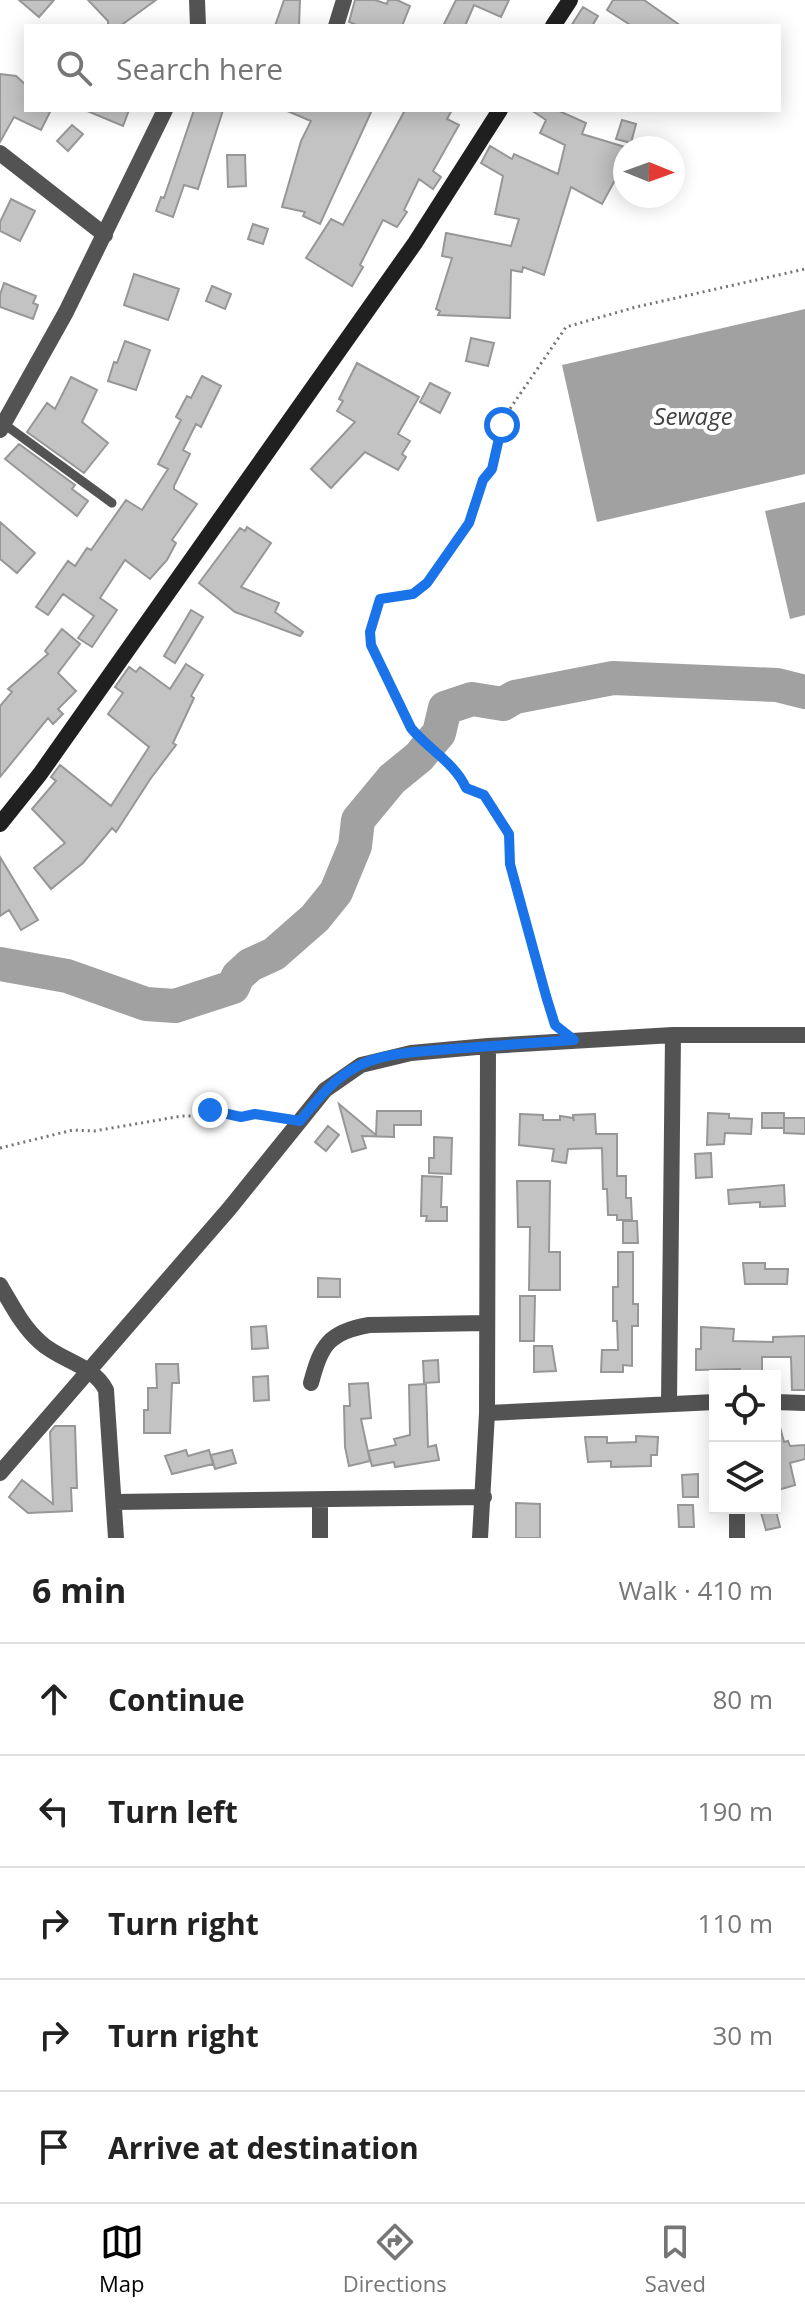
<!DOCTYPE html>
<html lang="en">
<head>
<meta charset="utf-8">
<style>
	body { margin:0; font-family:"Open Sans",sans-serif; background:#f6f6f6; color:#222 }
	.controls { position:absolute; right:24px; bottom:24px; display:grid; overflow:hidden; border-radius:0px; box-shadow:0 4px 20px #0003 }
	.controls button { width:72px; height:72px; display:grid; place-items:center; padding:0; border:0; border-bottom:2px solid #e0e0e0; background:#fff; color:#222; font:40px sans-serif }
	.compass { position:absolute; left:613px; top:136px; width:72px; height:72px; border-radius:50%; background:#fff; box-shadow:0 4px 20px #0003; rotate:91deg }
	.stop { position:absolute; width:24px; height:24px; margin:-18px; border:6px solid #1a73e8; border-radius:50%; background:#fff }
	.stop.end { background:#1a73e8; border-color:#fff; box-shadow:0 2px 8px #0008 }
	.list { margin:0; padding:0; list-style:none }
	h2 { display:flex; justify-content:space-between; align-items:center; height:104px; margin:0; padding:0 32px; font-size:34px }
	h2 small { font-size:26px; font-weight:400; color:#767676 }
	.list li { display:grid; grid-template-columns:52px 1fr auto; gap:24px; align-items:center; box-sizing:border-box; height:112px; padding:0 32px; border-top:2px solid #e0e0e0 }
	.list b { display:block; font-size:30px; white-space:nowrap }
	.list em { font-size:26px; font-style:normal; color:#767676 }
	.icon { flex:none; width:44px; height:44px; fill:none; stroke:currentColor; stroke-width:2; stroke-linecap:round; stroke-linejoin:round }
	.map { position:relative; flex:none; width:805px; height:1538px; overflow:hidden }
	.search { position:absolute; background:#fff; box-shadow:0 4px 20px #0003; left:24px; right:24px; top:24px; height:88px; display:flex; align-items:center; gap:20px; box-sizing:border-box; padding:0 28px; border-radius:0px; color:#767676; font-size:30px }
	.sheet { height:664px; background:#fff }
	nav { display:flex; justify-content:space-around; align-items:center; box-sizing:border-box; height:112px; border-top:2px solid #e0e0e0; background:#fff; font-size:22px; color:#767676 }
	nav a { display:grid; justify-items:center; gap:4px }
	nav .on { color:#000 }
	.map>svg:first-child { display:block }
	.water { fill:#a1a1a1 }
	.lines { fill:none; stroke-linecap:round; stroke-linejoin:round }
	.river { stroke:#a1a1a1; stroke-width:34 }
	.building { fill:#c3c3c3; stroke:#979797; stroke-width:2 }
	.path { stroke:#757575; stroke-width:3; stroke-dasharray:2 4; stroke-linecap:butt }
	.lane { stroke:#535353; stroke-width:9 }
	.street { stroke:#535353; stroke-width:16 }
	.secondary { stroke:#202020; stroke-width:16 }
	.route { stroke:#1a73e8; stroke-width:10 }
	.labels { text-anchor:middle; stroke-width:8; stroke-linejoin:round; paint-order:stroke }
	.water-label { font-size:24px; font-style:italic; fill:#424242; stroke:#fff }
</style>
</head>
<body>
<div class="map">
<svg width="805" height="1538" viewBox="0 0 805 1538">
	<rect width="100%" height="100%" fill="#fff"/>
	<path class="water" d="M 805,309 L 805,474 L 597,522 L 562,365 Z
		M 805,502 L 805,615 L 790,619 L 765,511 Z"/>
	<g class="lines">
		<path class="river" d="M 0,964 L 67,976 L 146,1004 L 175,1006 L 233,987 L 238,976 L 250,965 L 274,954 L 315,918 L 336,892 L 355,846 L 358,820 L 392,779 L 419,757 L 439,733 L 445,708 L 472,699 L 503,704 L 515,697 L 613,678 L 777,685 L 805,692"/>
	</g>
	<path class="building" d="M 19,0 L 54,0 L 39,17 Z
		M 88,0 L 156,0 L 120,26 L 108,26 L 108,21 Z
		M 284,0 L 300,0 L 299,26 L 275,26 Z
		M 355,0 L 375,0 L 387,4 L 388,0 L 397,0 L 410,6 L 402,26 L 359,26 L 349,22 Z
		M 456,0 L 509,0 L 501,17 L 474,5 L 465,26 L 443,26 Z
		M 613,0 L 644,0 L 681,26 L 632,26 L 607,10 Z
		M 583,7 L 598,16 L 592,26 L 571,26 Z
		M 0,74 L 16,76 L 26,85 L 26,110 L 51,110 L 41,130 L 14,117 L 0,142 Z
		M 85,110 L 129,110 L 123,126 Z
		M 194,110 L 223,110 L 198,189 L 184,185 L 173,217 L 156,211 L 161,197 L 164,198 Z
		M 285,110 L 372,110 L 320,224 L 303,216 L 305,212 L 282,207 L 301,141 L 311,121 Z
		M 405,110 L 452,110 L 447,119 L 459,125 L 433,171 L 441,177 L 433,189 L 419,179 L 404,210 L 407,212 L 397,227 L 383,220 L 360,265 L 363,267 L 352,286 L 306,258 L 331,219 L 343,225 Z
		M 531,110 L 557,110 L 586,123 L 582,134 L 625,147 L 615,180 L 602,204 L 571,187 L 544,275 L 523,267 L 522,272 L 511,270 L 510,318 L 438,315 L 440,311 L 436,309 L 452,258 L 442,256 L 446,233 L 511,246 L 519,219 L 495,214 L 503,176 L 481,163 L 490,146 L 512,159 L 514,154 L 558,174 L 565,145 L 540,133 L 546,120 Z
		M 622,120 L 636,124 L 631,143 L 616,139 Z
		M 72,125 L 83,134 L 68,151 L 57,141 Z
		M 227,155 L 245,155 L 246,186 L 228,187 Z
		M 11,199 L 35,211 L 20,241 L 0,231 L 0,222 Z
		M 253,224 L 268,229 L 263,244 L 248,239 Z
		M 134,274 L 179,289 L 168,320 L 124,305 Z
		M 4,283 L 36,296 L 33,303 L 38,305 L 33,319 L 0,307 L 0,295 Z
		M 212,286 L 231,294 L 225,309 L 206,301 Z
		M 471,338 L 494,343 L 488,366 L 466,361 Z
		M 125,341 L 150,350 L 136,390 L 108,381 L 114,362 L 117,363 Z
		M 357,363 L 419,397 L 398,434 L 410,441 L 402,454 L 406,457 L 398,470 L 365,452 L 331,488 L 311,469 L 355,422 L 337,411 L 343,401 L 339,399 Z
		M 202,376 L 221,386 L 201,427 L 196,424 L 183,450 L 190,454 L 174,486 L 174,489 L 197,504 L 172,540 L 176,543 L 167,560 L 150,579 L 125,560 L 100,598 L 117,610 L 92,647 L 78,638 L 94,616 L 63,594 L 48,615 L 36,607 L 68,561 L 75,566 L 87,548 L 91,550 L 126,500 L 142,510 L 168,469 L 158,464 L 181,420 L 176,417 L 187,396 L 191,398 Z
		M 71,377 L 97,390 L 82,422 L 108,443 L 84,473 L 27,432 L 47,403 L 55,409 Z
		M 430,383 L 450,393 L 440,413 L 420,402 Z
		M 19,444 L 75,485 L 72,489 L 88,501 L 77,516 L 5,459 Z
		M 0,522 L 35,553 L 17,573 L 0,559 Z
		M 247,527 L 271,543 L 241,587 L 279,603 L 275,612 L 303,632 L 300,636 L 235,612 L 199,583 L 240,528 L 245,531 Z
		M 191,610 L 203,617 L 175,663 L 164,656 Z
		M 62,629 L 80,644 L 58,673 L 76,691 L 58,709 L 63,714 L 53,724 L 48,718 L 0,777 L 0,706 L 12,692 L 8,689 L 48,654 L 45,651 Z
		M 186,664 L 203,675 L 191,696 L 194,698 L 173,743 L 176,745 L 151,778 L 116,832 L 112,828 L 83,863 L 51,889 L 34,868 L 65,843 L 32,809 L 56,781 L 51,777 L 60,765 L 111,806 L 149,747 L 108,714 L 123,693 L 115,687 L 129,667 L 136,672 L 140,667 L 170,689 Z
		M 0,857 L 38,920 L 21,930 L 9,910 L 0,916 Z
		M 339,1104 L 376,1135 L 377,1111 L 421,1111 L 421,1125 L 394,1125 L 394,1137 L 362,1136 L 366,1148 L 352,1152 Z
		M 708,1113 L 729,1114 L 729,1118 L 752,1119 L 751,1134 L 725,1133 L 724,1144 L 707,1145 Z
		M 762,1113 L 784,1113 L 784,1128 L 762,1128 Z
		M 520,1114 L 543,1115 L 543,1120 L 560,1120 L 560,1116 L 573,1118 L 574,1121 L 573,1115 L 595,1114 L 596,1134 L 617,1134 L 617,1176 L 626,1176 L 626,1198 L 631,1198 L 632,1220 L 617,1220 L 617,1215 L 608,1215 L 607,1189 L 603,1189 L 602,1148 L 568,1149 L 566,1163 L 552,1161 L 554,1149 L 519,1145 Z
		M 784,1118 L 805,1118 L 805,1134 L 784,1133 Z
		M 328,1126 L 339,1135 L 326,1151 L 315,1142 Z
		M 434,1137 L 452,1138 L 451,1174 L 429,1173 L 429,1158 L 434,1158 Z
		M 711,1153 L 712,1177 L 696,1178 L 695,1154 Z
		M 422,1176 L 442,1177 L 441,1207 L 447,1207 L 447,1221 L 426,1221 L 427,1216 L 421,1216 Z
		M 517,1181 L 550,1181 L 549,1252 L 560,1252 L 560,1290 L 529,1290 L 530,1227 L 518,1227 Z
		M 784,1185 L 785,1206 L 760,1207 L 760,1202 L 729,1204 L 728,1190 Z
		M 623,1221 L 637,1221 L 638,1243 L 623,1243 Z
		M 618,1252 L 633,1252 L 633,1304 L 638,1304 L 638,1326 L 632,1326 L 632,1366 L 623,1365 L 623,1372 L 601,1372 L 602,1350 L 618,1350 L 617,1321 L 613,1321 L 613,1287 L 618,1287 Z
		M 743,1263 L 765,1263 L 765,1269 L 788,1269 L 787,1284 L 745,1284 Z
		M 318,1278 L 340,1279 L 340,1297 L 318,1297 Z
		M 520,1296 L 535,1296 L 534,1341 L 520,1341 Z
		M 266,1326 L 268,1348 L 252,1349 L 251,1327 Z
		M 701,1327 L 734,1329 L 733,1341 L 773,1342 L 773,1337 L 805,1336 L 805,1390 L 792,1390 L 791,1357 L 762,1357 L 762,1373 L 740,1374 L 740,1369 L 696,1370 L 696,1349 L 701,1349 Z
		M 534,1346 L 552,1346 L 556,1371 L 534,1372 Z
		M 438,1360 L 439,1382 L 424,1383 L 423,1361 Z
		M 156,1364 L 178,1364 L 179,1383 L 172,1383 L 170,1433 L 144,1433 L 144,1410 L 148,1410 L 148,1388 L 157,1388 Z
		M 268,1376 L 269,1400 L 254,1401 L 253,1377 Z
		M 368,1383 L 371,1418 L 361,1419 L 370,1461 L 349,1466 L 345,1447 L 344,1406 L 350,1406 L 349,1384 Z
		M 426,1384 L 428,1447 L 436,1445 L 439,1460 L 395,1467 L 394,1462 L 372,1466 L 368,1451 L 396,1445 L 394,1439 L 410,1435 L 409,1385 Z
		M 55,1426 L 75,1426 L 77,1488 L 71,1488 L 72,1511 L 28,1513 L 9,1497 L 22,1480 L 53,1504 L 50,1432 Z
		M 780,1427 L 784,1442 L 788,1441 L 790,1446 L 805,1445 L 805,1459 L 790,1463 L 795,1485 L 775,1491 L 775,1428 Z
		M 636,1436 L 658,1437 L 657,1455 L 651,1455 L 651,1466 L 611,1467 L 611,1461 L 588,1462 L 585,1437 L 607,1437 L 607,1443 L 636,1442 Z
		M 186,1450 L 188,1456 L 209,1450 L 213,1464 L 172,1474 L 165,1456 Z
		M 232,1450 L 236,1463 L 215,1469 L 211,1455 Z
		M 698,1474 L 698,1497 L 683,1497 L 682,1475 Z
		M 516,1503 L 540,1504 L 540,1538 L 516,1538 Z
		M 678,1505 L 693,1505 L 694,1527 L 679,1527 Z
		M 775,1507 L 780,1527 L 766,1530 L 760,1509 Z"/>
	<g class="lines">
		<path class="path" d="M 556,1025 L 510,864 L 509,834 L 484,795 L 466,788 C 455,763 428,749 411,728 L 371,645 L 370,632 L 380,599 L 413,594 L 427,583 L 469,523 L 483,480 L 492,469 L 505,416 L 566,327 L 636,307 L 805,269
			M 0,1148 L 73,1130 L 94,1131 L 182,1116 L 194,1116 L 210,1110 L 241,1117 L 255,1114 L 278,1119"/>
		<path class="lane" d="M 4,424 L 112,503"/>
		<path class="street" d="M 197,0 L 198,26
			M 336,26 L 344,0
			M 0,153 L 105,235
			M 0,430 L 66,312 L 165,110
			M 0,1285 C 12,1305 22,1326 40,1342 C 60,1361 93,1364 106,1390 L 116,1538
			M 311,1383 C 321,1346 328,1332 369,1325 L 486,1323
			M 775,1402 L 805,1403
			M 669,1403 L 673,1035
			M 487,1413 L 715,1402
			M 0,1473 L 229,1209 L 325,1090 L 361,1065 L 411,1053 L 488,1046 L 673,1035 L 805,1035
			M 320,1501 L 320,1538
			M 115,1502 L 484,1497
			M 480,1538 L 487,1413 L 488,1046
			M 737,1538 L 737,1508"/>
		<path class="secondary" d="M 553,26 L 570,0
			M 0,824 L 40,774 L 415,243 L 500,110"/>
	</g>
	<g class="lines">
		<path class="route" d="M 210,1110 L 241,1117 L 255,1114 L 300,1121 C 317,1100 333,1079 358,1066 C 385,1052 420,1052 450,1049 C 491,1046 532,1043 574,1040 L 555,1025 L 546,996 L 510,864 L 509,834 L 484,795 L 466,788 C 455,763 428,749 411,728 L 371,645 L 370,632 L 380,599 L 413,594 L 427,583 L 469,523 L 483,480 L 492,469 L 502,425"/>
	</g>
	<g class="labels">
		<g class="water-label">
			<text x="693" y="425">Sewage</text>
		</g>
	</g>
</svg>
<div class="controls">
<button><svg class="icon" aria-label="locate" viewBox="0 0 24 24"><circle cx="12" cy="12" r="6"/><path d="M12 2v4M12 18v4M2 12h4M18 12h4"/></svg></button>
<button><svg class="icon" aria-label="layers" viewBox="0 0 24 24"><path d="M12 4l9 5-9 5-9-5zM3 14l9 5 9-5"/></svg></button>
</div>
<svg class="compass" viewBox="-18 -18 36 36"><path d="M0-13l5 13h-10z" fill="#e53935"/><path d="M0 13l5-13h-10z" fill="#767676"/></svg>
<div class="stop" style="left:502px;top:425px"></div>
<div class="stop end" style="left:210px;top:1110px"></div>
<div class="search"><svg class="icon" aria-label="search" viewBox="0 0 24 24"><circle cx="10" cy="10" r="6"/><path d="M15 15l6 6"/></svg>Search here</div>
</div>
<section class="sheet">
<h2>6 min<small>Walk · 410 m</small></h2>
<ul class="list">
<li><svg class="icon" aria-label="ahead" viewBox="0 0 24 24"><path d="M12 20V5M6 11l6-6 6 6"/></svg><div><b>Continue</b></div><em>80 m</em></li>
<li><svg class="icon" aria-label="left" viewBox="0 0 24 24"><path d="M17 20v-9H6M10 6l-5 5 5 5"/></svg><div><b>Turn left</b></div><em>190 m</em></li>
<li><svg class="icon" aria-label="right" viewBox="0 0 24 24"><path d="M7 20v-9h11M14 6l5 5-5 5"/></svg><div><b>Turn right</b></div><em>110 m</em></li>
<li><svg class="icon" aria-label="right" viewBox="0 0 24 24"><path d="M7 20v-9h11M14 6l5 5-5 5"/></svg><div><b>Turn right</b></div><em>30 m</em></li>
<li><svg class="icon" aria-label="arrive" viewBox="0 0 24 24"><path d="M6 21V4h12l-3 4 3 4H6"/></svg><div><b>Arrive at destination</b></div></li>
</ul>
</section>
<nav>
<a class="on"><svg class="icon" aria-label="map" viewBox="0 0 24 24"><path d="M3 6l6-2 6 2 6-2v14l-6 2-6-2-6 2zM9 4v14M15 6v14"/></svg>Map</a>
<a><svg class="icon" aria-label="directions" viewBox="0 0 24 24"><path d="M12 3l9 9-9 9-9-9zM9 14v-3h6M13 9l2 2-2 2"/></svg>Directions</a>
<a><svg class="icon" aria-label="saved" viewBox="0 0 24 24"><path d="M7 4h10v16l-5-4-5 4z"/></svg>Saved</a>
</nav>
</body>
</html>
